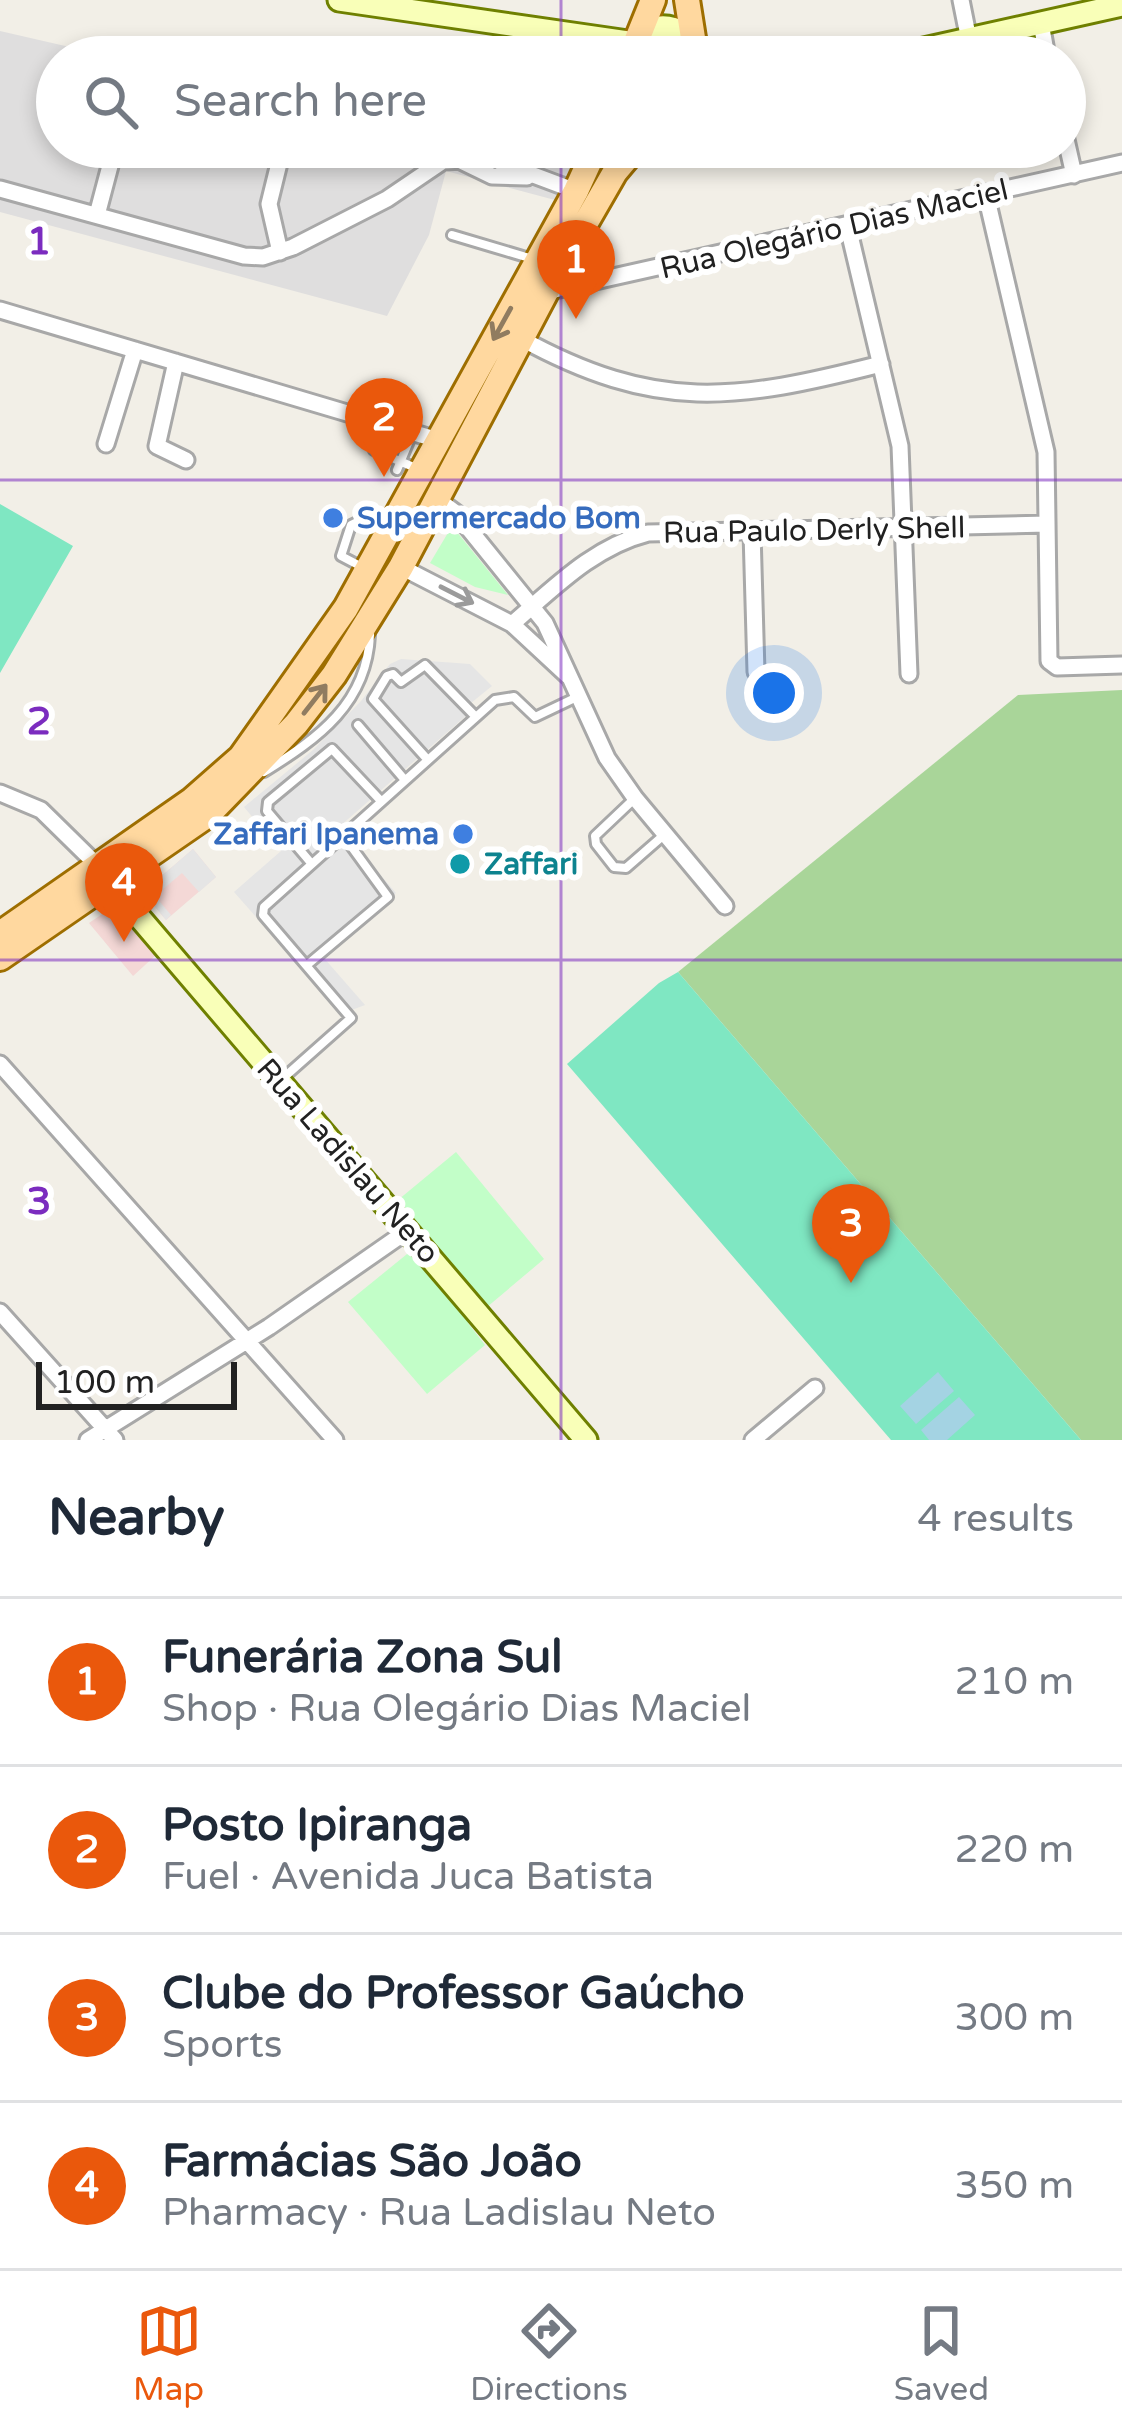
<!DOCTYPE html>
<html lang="en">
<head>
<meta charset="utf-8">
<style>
	body { margin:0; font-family:"Varela Round",sans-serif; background:#f2f2f3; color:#1f2937 }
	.scale { position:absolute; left:36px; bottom:30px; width:201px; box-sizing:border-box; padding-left:12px; border:6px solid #212121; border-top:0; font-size:33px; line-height:42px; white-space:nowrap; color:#212121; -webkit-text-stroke:9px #fff; paint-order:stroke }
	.you { position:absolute; left:774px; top:693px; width:42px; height:42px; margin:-30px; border:9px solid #fff; border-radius:50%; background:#1a73e8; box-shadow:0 0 0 18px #1a73e833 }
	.badge { display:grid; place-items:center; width:78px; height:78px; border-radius:50%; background:#ea580c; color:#fff; font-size:39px; font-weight:700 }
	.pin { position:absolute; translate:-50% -99px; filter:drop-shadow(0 3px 6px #0008) }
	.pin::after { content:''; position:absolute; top:63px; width:42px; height:36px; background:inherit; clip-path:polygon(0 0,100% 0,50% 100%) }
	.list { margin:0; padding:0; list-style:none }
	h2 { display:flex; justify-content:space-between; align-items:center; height:156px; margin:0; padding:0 48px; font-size:51px }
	h2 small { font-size:39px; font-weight:400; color:#747a83 }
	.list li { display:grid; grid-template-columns:78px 1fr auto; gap:36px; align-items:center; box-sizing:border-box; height:168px; padding:0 48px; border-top:3px solid #e0e1e3 }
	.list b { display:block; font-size:45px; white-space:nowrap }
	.list p { margin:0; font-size:39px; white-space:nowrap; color:#747a83 }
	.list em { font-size:39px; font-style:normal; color:#747a83 }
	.icon { flex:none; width:66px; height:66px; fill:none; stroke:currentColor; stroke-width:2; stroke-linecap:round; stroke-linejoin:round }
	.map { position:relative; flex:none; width:1122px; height:1440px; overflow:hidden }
	.search { position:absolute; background:#fff; box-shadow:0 6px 18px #0003; left:36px; right:36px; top:36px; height:132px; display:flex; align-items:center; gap:30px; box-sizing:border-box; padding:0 42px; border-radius:66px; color:#747a83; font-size:45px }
	.sheet { height:828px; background:#fff }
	nav { display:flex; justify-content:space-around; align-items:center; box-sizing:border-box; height:168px; border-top:3px solid #e0e1e3; background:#fff; font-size:33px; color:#747a83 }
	nav a { display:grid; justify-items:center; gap:6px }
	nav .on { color:#ea580c }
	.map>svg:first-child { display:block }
	.residential { fill:#dfdede }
	.commercial { fill:#f4d8d6 }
	.grass { fill:#caf0aa }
	.forest { fill:#a9d599 }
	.park { fill:#c2fec8 }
	.pitch { fill:#7fe7c2 }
	.parking { fill:#e5e5e5 }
	.water { fill:#a4d3e3 }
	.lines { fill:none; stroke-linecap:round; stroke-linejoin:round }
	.lane-casing { stroke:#a8a8a8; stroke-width:14 }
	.street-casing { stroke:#a8a8a8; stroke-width:21 }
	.secondary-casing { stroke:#6f8000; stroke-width:27 }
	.primary-casing { stroke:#9e6e00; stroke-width:30 }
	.lane { stroke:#fff; stroke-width:8 }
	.street { stroke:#fff; stroke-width:15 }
	.secondary { stroke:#f9ffb8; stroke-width:21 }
	.primary { stroke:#ffd89f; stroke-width:24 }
	.oneway { stroke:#907c60 }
	.oneway2 { stroke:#9b9b9b }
	.grid { fill:none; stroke:#7b2cbf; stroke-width:3; stroke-opacity:0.55 }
	.shop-dot { fill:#3f7fe0; stroke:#fff; stroke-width:4.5 }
	.culture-dot { fill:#0f9aa8; stroke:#fff; stroke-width:4.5 }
	.labels { text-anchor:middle; stroke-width:12; stroke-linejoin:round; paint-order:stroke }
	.street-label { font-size:30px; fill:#212121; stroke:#fff }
	.shop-label { font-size:30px; font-weight:bold; fill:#366cbe; stroke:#fff; text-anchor:start }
	.culture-label { font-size:30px; font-weight:bold; fill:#0d838f; stroke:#fff; text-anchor:start }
	.grid-label { font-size:39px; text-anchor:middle; font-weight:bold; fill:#7b2cbf; stroke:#fff; stroke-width:12; stroke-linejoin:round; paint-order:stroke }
</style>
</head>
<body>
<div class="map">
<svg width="1122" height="1440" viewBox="0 0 1122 1440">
	<rect width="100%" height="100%" fill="#f2efe7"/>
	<path class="residential" d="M 0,31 L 113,57 L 57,57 L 57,147 L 496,147 L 574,165 L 555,200 L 446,171 L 429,235 L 387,316 L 0,212 Z"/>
	<path class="commercial" d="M 193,849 L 216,877 L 166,920 L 143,892 Z
		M 114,906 L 156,955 L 133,976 L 89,923 Z"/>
	<path class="grass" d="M 668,36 L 683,45 L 689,57 L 638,57 L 651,40 Z"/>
	<path class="forest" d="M 1122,690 L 1122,1440 L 1081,1440 L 678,972 L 1018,695 Z"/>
	<path class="park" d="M 452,526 L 508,595 L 475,587 L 430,563 Z
		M 456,1152 L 544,1259 L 468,1323 L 485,1345 L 427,1394 L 348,1302 L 428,1237 L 398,1200 Z"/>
	<path class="pitch" d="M 0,504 L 73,546 L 0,673 Z
		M 678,972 L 1081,1440 L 891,1440 L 567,1064 L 659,983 Z"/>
	<path class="parking" d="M 401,659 L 470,664 L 492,686 L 471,703 L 475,708 L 339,827 L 396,893 L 324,958 L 365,1005 L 341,1014 L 234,892 L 281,851 L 244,807 L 313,750 L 361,701 L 390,664 Z
		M 193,849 L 216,877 L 199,892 L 182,873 L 155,896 L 171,915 L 166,920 L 143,892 Z"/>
	<path class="water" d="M 938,1372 L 954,1391 L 916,1424 L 900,1406 Z
		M 959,1397 L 975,1415 L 947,1440 L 929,1440 L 921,1430 Z"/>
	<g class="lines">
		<g class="lane-casing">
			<path id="lane" d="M 452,235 L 536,260
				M 377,424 L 374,450 L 418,469
				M 397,470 L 412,434
				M 364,568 L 341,556 L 351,525 L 359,521 L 381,529
				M 358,725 L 404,779
				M 427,759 L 373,699 L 387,676 L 393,674 L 401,682 L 425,665 L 475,716
				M 264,772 C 319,738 367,703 370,635
				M 634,799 L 595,836 L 596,844 L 614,867 L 626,868 L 665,834
				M 311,863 L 267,811 L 268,802 L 332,749 L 381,801
				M 307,965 L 388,897 L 343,835
				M 281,1080 L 351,1018 L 263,915 L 264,907 L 495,700 L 514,697 L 535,717 L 577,697"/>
		</g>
		<g class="street-casing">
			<path id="street" d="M 961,0 L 969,40
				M 1041,23 L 1047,57
				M 1065,135 L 1074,175
				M 459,160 L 492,176 L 527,177
				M 501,163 L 576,191
				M 0,189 L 244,256 L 263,257 L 293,247 L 387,199 L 443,161 L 489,159
				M 986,195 L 1046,452 L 1049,661 L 1057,667 L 1122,665
				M 97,215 L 115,147
				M 848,227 L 900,446 L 909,674
				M 280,252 L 269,204 L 283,147
				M 546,292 L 1122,163
				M 0,310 L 438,440
				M 520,338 C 657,413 735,401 881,364
				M 176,362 L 157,446 L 186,460
				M 106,444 L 135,350
				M 437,499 L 456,513 L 545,623 L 607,758 L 635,798 L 725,906
				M 752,532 L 756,672
				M 401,567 L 512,624 L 568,676
				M 512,624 C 554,588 593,547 648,533 L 1047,524
				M 0,793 L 41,810 L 98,866
				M 0,1064 L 335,1440
				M 0,1312 L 115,1440
				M 88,1440 L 269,1327 L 407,1231
				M 753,1440 L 815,1388"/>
		</g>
		<g class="secondary-casing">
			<path id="secondary" d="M 339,0 L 635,43
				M 637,38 C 668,12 687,36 711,57
				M 888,57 L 1122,5
				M 110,883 L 586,1440"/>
		</g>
		<g class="primary-casing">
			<path id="primary" d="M 687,0 L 696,57
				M 630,57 L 653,0
				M 0,934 L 192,800 L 241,757 L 346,608 L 576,191 L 596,147
				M 0,958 L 209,814 L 296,724 L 334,675 L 401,567 L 546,292 L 615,172 L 636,147"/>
		</g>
		<use href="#lane" class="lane"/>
		<use href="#street" class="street"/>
		<use href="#secondary" class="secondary"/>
		<use href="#primary" class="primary"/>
	</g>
	<defs><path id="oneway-shaft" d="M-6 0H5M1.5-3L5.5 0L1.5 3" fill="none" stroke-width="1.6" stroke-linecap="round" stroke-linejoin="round" transform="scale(3)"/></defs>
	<g class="oneway">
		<use href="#oneway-shaft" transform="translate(502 324) rotate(119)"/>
		<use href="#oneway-shaft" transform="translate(315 699) rotate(-52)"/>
	</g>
	<use class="oneway2" href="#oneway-shaft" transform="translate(457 595) rotate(27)"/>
	<path class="grid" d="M 561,0 L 561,57M 561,147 L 561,1440M 0,480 L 1122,480M 0,960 L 1122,960"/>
	<g class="shop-dot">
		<circle cx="333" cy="518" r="12"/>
		<circle cx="463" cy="834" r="12"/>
	</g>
	<circle class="culture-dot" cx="460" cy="864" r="12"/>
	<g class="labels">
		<g class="street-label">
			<text transform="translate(834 229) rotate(-13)" y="10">Rua Olegário Dias Maciel</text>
			<text transform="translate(814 530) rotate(-1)" y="10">Rua Paulo Derly Shell</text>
			<text transform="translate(348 1161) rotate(49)" y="10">Rua Ladislau Neto</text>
		</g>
		<g class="shop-label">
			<text x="357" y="528">Supermercado Bom</text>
			<text x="439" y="844" text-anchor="end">Zaffari Ipanema</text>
		</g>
		<g class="culture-label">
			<text x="484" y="874">Zaffari</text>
		</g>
	</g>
	<g class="grid-label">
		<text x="39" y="254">1</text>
		<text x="39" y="734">2</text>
		<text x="39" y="1214">3</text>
	</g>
</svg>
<div class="scale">100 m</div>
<div class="you"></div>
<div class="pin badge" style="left:576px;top:319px">1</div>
<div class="pin badge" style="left:384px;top:477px">2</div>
<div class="pin badge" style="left:851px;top:1283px">3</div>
<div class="pin badge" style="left:124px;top:942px">4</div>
<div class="search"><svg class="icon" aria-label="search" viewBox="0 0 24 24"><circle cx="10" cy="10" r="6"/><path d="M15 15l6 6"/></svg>Search here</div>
</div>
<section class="sheet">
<h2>Nearby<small>4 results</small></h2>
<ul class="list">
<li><span class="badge">1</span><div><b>Funerária Zona Sul</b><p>Shop · Rua Olegário Dias Maciel</p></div><em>210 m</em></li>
<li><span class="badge">2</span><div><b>Posto Ipiranga</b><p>Fuel · Avenida Juca Batista</p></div><em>220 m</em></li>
<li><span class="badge">3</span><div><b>Clube do Professor Gaúcho</b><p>Sports</p></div><em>300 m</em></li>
<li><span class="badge">4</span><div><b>Farmácias São João</b><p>Pharmacy · Rua Ladislau Neto</p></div><em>350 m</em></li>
</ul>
</section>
<nav>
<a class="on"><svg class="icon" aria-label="map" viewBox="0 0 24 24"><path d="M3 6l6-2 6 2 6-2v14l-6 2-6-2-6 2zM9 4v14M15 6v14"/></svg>Map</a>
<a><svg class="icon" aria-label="directions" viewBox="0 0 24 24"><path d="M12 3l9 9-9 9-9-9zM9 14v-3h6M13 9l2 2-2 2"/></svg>Directions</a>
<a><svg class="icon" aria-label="saved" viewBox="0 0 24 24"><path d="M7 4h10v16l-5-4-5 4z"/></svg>Saved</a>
</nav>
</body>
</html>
